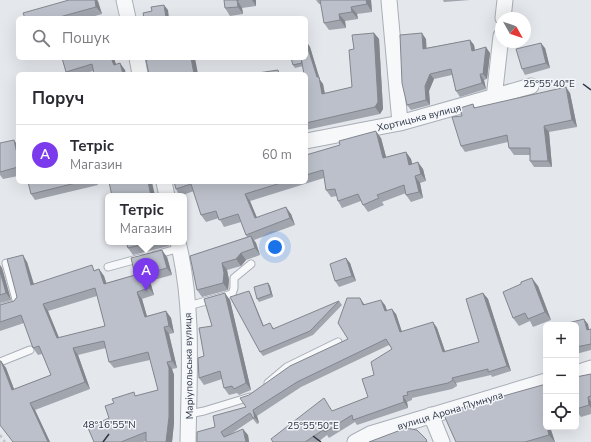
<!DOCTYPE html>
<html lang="uk">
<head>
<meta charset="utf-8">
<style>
	body { margin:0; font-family:"Nunito Sans",sans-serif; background:#f2f2f3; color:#2b2b33 }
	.controls { position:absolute; right:12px; bottom:12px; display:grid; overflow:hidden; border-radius:6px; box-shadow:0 4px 16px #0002 }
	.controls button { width:36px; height:36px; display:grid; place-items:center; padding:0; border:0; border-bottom:1px solid #e1e1e2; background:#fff; color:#2b2b33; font:20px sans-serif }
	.compass { position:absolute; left:495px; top:12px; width:36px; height:36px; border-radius:50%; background:#fff; box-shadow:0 4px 16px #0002; rotate:130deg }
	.you { position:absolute; left:275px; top:247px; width:14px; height:14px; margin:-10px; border:3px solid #fff; border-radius:50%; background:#1a73e8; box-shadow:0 0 0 6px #1a73e833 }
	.badge { display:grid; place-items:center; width:26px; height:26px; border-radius:50%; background:#7c3aed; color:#fff; font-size:13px; font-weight:700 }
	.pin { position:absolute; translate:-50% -33px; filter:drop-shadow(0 1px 2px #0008) }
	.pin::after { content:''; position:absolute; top:21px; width:14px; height:12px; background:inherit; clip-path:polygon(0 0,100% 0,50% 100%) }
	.popup { position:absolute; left:105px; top:193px; width:82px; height:52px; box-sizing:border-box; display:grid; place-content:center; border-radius:6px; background:#fff; filter:drop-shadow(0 1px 3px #0005); font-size:13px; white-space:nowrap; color:#7c7c81 }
	.popup b { font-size:15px; color:#2b2b33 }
	.popup::after { content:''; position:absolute; left:50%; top:100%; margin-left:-8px; border:8px solid transparent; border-top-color:#fff }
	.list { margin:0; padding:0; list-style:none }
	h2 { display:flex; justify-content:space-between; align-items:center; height:52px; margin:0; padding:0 16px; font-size:17px }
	h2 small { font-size:13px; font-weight:400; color:#7c7c81 }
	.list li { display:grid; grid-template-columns:26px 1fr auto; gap:12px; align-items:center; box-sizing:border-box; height:60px; padding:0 16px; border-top:1px solid #e1e1e2 }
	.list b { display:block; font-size:15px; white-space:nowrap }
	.list p { margin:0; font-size:13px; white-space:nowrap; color:#7c7c81 }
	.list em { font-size:13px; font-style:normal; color:#7c7c81 }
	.icon { flex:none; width:22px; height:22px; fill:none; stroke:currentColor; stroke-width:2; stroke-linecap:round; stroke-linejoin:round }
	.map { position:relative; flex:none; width:591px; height:442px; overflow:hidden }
	.search { position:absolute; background:#fff; box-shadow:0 4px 16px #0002; left:16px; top:16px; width:292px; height:44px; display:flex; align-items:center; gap:10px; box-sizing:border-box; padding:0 14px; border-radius:6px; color:#7c7c81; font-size:15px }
	.panel { position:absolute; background:#fff; box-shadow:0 4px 16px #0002; left:16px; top:72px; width:292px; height:112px; border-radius:6px }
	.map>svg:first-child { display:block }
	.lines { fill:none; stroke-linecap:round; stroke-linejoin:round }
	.lane-casing { stroke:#a9aeb7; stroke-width:9 }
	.street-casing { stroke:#a9aeb7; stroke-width:17 }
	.path { stroke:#c2c5cb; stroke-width:2.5; stroke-dasharray:3 3; stroke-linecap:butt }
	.lane { stroke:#f7f8fa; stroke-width:7 }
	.street { stroke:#f7f8fa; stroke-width:15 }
	.wall { fill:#a1a5ae; fill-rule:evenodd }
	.shaded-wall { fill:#83868d }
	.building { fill:#bbc0ca; stroke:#83868d; fill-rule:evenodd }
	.ticks { fill:none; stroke:#2b3445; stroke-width:1.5 }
	.labels { text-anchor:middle; stroke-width:3; stroke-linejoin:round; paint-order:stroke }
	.street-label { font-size:10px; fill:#2b3445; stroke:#f4f6f9 }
	.ticks-label { font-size:10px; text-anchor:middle; fill:#2b3445; stroke:#f4f6f9; stroke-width:3; stroke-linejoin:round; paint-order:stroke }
</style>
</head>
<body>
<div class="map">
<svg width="591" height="442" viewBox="0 0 591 442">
	<rect width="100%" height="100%" fill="#e4e7ec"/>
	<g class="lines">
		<g class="lane-casing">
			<path id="lane" d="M 155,255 L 180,248
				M 108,267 L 141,258
				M 188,306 L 232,294 L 234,288 L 234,278 L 251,264
				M 0,308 L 17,303 L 6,263
				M 0,362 L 30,350
				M 268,383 L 287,367 L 338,342
				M 189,414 L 204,411 L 250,397"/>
		</g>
		<g class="street-casing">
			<path id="street" d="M 124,0 L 128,18
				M 389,0 L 400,123
				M 503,18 L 505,0
				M 137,58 L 140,74
				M 494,98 L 501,36
				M 306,141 L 400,123 L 531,86
				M 164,182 L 167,196
				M 178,242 C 194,307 189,375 188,442
				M 576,373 L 591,368
				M 431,415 L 442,442
				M 355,442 L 370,434 L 546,381"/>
		</g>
		<path class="path" d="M 0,435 L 5,442"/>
		<use href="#lane" class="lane"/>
		<use href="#street" class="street"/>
	</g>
	<path class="wall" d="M 69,0 L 97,0 L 102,14 L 88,18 L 25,18 Z
		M 224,0 L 256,0 L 256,6 L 242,8 L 243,14 L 230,16 L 225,8 Z
		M 316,0 L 371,0 L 372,12 L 357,14 L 358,19 L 345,21 L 346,28 L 329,30 L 324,23 L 321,4 L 319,4 Z
		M 443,0 L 470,0 L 444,2 Z
		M 374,33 L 379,39 L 383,109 L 380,114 L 306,130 L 306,93 L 307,93 L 303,66 L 295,68 L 293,65 L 306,58 L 306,41 L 310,47 L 320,80 L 323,84 L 325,93 L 352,87 L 354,49 Z
		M 426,39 L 426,48 L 470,40 L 474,45 L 475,51 L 490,53 L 487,79 L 484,80 L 486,89 L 460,97 L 456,91 L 452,75 L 434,79 L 429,91 L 430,105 L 411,110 L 407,105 Z
		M 545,48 L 550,68 L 525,75 L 522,69 Z
		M 46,58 L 52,58 L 47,60 Z
		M 62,58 L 114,58 L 116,65 L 125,70 L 93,71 L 83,74 L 68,74 L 66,72 Z
		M 570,93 L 577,127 L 549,132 L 552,167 L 534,167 L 530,161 L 530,155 L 514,155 L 509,148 L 508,142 L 465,152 L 461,146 L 473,104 L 475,108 Z
		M 381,138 L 386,157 L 406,152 L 411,159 L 412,164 L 423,169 L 426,181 L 420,183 L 423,198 L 411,202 L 406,195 L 406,193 L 382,202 L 384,205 L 368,212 L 363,205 L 361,201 L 342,208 L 338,201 L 337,196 L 331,197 L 326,190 L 324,178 L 250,201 L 257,218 L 291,214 L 295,225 L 254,240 L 256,243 L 260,255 L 246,260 L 241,266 L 227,270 L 229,280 L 228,290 L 202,297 L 197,290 L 190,256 L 247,237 L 246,235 L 241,222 L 224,227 L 219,218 L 206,222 L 201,215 L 194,191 L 180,196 L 176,189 L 174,182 L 306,182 L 306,155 Z
		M 0,143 L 18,146 L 18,176 L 3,179 L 0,175 Z
		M 28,182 L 97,182 L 98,185 L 35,200 L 31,194 Z
		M 126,242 L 168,242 L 169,246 L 133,255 L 128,248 Z
		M 167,257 L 172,275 L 150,281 L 154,295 L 142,299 L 147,316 L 166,311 L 171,318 L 174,333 L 169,334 L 177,368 L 172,369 L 174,375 L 174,423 L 172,442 L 146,442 L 146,441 L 143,442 L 94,442 L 109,418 L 137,396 L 158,390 L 150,360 L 114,368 L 109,362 L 106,348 L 78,355 L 90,389 L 35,410 L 50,442 L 13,442 L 1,361 L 6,368 L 14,389 L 51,375 L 42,354 L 38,355 L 33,348 L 24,323 L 0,331 L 0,305 L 14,301 L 17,297 L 27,262 L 34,284 L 99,269 L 104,276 L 106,283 L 135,275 ZM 97,296 L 105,326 L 59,338 L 48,311 Z
		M 350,263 L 356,281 L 339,287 L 335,281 Z
		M 0,265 L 2,268 L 11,300 L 0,303 Z
		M 268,283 L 270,286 L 273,297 L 259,302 L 257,299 Z
		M 538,286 L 551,320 L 533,327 L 530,321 L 519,326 L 513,318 Z
		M 483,293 L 488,299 L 511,371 L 492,377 L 491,375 L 456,383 L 457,386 L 452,389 L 412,398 L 412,400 L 407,402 L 408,408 L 357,425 L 355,422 L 329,438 L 327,435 L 318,442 L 273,442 L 332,411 L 368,397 L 374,375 L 392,349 L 389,345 L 301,387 L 257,416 L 259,423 L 257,424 L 253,419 L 228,436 L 248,435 L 249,442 L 197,442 L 215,427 L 246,407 L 249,395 L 348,339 L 365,304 L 385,305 L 387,310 L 396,314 L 402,332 L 433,322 L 437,328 L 445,351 L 479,342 Z
		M 251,295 L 264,326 L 273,327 L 274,329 L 339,301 L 342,305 L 313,335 L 263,356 L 260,352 Z
		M 230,300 L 251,390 L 239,395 L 237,393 L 229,395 L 224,388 L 222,379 L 204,385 L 199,378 L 204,356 L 212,326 Z
		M 588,324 L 589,330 L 591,329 L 591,350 L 576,354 L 576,325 Z
		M 591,374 L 591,414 L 581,417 L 577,412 L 576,412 L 576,377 Z
		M 546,384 L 546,427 L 550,427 L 555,442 L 456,442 Z"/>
	<path class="shaded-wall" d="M 95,0 L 97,0 L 98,1 L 102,14 L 96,7 Z
		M 237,0 L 242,8 L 243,14 L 238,7 Z
		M 252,0 L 256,0 L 256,6 Z
		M 366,0 L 371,0 L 372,12 L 367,4 Z
		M 164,5 L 168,10 L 169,18 L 166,18 Z
		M 351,7 L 357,14 L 358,19 L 352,12 Z
		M 339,14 L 345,21 L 346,28 L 340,20 Z
		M 374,33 L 379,39 L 383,109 L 380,114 L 375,107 Z
		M 422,33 L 426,39 L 427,54 L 423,49 Z
		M 470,40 L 474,45 L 476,57 L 472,51 Z
		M 306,41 L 310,47 L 320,80 L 323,84 L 326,101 L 322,94 Z
		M 541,43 L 545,48 L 550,68 L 546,63 Z
		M 486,47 L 490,53 L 487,79 L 483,74 Z
		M 111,58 L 114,58 L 118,71 L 114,65 Z
		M 191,58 L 195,58 L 198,74 L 194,74 Z
		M 120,63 L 125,70 L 126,74 L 123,74 Z
		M 430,74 L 434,79 L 429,91 L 430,105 L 426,100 L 425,86 Z
		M 480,74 L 484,80 L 486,89 L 482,83 Z
		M 566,87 L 570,93 L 577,127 L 572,120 Z
		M 544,126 L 549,132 L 552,167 L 548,161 Z
		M 376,131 L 381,138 L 388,164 L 383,158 Z
		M 14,140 L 18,146 L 18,158 Z
		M 406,152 L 411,159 L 414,171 L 409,165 Z
		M 418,162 L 423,169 L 426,181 L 421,174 Z
		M 415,176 L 420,183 L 423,198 L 419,192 Z
		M 148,182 L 152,182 L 155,196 L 151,196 Z
		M 245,194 L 250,201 L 260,225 L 255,218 Z
		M 286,207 L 291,214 L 295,225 L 290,218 Z
		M 251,236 L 256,243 L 260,255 L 255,248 Z
		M 162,250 L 167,257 L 172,275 L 167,268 Z
		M 241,253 L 246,260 L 241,266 L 236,259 Z
		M 23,255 L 27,262 L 36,292 L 31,285 Z
		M 346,258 L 350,263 L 356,281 L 352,276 Z
		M 222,263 L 227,270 L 229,280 L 228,290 L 223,283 Z
		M 0,265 L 2,268 L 11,300 L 6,293 L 0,271 Z
		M 99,269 L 104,276 L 109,291 L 104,284 Z
		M 145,274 L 150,281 L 154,295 L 149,288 Z
		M 532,278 L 538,286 L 551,320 L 545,312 Z
		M 268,283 L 270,286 L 273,297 L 271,294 Z
		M 249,291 L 251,295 L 265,330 L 263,326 Z
		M 137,292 L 142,299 L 149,324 L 145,317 Z
		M 225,293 L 230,300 L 251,390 L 246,383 Z
		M 483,293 L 488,299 L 511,371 L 507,366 Z
		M 360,298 L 364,304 L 367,310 L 363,305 Z
		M 381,300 L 385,305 L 389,317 L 385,311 Z
		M 43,304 L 48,311 L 62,345 L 57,338 Z
		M 392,309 L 396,314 L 404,338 L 400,332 Z
		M 166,311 L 171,318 L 174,333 L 169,326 Z
		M 584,319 L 588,324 L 590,335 L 587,330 Z
		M 433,322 L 437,328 L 447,357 L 443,352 Z
		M 164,327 L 169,334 L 177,368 L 172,361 Z
		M 73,348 L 78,355 L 90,389 L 85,382 Z
		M 1,361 L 6,368 L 17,397 L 12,390 Z
		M 167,362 L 172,369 L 174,375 L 174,423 L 172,442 L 166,442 Z
		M 452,378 L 456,383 L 457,386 L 453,380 Z
		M 403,396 L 407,402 L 408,408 L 404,402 Z
		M 588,397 L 591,402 L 591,408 L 589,405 Z
		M 30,403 L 35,410 L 50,442 L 48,442 Z
		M 253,410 L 257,416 L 259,423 L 255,418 Z
		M 547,427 L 550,427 L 555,442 L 549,435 Z
		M 243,429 L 248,435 L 249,442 L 246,442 Z"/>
	<path class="building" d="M 69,0 L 95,0 L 96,7 L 56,18 L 25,18 L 23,13 Z
		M 224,0 L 239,0 L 237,0 L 238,7 L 225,8 Z
		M 320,0 L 366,0 L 367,4 L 351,7 L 352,12 L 339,14 L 340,20 L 324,23 Z
		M 164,5 L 166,18 L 144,18 L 143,13 L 152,11 L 151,7 Z
		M 374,33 L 378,102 L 375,107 L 306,123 L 306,93 L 307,93 L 306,86 L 306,74 L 304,74 L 301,58 L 306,58 L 306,42 L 317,77 L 319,77 L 322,94 L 352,87 L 349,50 L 354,49 L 352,35 Z
		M 422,33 L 423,49 L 470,40 L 472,51 L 486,47 L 483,74 L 480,74 L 482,83 L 456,91 L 451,69 L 430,74 L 425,86 L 426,100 L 407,105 L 402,83 L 400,35 Z
		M 541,43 L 546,63 L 522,69 L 516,49 Z
		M 62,58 L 111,58 L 114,65 L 120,63 L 123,74 L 94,74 L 92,64 L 66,72 Z
		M 156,58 L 191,58 L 194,74 L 149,74 L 146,60 Z
		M 291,58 L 301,58 L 302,63 L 293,65 Z
		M 278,70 L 279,74 L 258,74 L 258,73 Z
		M 566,87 L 572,120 L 544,126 L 548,161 L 530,161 L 530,148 L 509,148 L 507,135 L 461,146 L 452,117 L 462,116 L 460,108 L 473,104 L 474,108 Z
		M 376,131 L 383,158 L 406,152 L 409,165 L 418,162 L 421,174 L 415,176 L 419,192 L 406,195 L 404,185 L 377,195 L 379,198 L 363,205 L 358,194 L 338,201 L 335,189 L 326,190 L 323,170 L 306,175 L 306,155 L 340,145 L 339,141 Z
		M 14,140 L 18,158 L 18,167 L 0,172 L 0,143 Z
		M 28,182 L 80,182 L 31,194 Z
		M 109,182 L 148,182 L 151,196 L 112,196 Z
		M 174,182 L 284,182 L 245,194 L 255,218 L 286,207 L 290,218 L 246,235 L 238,214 L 219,220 L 216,211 L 201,215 L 191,184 L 176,189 Z
		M 251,236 L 255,248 L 241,253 L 236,259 L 222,263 L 224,273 L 223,283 L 197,290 L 190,256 Z
		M 126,242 L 152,242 L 128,248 Z
		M 162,250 L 167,268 L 145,274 L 149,288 L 137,292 L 145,317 L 166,311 L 169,326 L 164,327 L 172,361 L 167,362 L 169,368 L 169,417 L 166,442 L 146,442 L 146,432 L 121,442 L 94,442 L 88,428 L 109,418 L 105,406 L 114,403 L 112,399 L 134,392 L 135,396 L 158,390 L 148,352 L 109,362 L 104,341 L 73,348 L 85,382 L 30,403 L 48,442 L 13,442 L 0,425 L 0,361 L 1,361 L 12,390 L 51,375 L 39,346 L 33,348 L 21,315 L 0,322 L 0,305 L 14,301 L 17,297 L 7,259 L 23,255 L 31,285 L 92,265 L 94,271 L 99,269 L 104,284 L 135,275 L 131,258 ZM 95,288 L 105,326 L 57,338 L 43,304 Z
		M 346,258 L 352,276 L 335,281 L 330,264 Z
		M 0,271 L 6,293 L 0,295 Z
		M 532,278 L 545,312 L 528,319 L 525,313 L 513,318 L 503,292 L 521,284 L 521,282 Z
		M 268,283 L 271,294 L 257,299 L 254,287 Z
		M 249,291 L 263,326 L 270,323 L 273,329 L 339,301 L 310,331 L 260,352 L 230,297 Z
		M 225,293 L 246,383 L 234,389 L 232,386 L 224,388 L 220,371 L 199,378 L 198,358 L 204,356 L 199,328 L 212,326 L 204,299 Z
		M 483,293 L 507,366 L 488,372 L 488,369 L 452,378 L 453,380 L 448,383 L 407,392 L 408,395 L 403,396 L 404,402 L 353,420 L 352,415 L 325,432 L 323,430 L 305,442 L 273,442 L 271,439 L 324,398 L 332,411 L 368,397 L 362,379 L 374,375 L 371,362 L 392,349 L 386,339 L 297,382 L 253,410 L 255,418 L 253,418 L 250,413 L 221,432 L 224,437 L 243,429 L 246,442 L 197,442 L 197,432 L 215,427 L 213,416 L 246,407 L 240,398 L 249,395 L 290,366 L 348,339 L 338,323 L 347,298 L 360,298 L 363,305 L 381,300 L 385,311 L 392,309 L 400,332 L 433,322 L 443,352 L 479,342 L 466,299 Z
		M 584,319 L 587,330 L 591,329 L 591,344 L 576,347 L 576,325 L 560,325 Z
		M 591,374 L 591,396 L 588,397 L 589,405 L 576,409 L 576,377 Z
		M 546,384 L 546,413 L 543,414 L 546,423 L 546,427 L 547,427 L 549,435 L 525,442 L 456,442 L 443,413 Z
		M 406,428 L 417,430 L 426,439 L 427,442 L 369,442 Z"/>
	<path class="ticks" d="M 583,84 L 591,90M 313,436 L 321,442M 103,442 L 109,434"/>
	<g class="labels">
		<g class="street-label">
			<text transform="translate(419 117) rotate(-14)" y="4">Хортицька вулиця</text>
			<text transform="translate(188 366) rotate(-91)" y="4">Маріупольська вулиця</text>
			<text transform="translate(450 410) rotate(-17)" y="4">вулиця Арона Пумнула</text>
		</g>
	</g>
	<g class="ticks-label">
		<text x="549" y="87">25°55'40"E</text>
		<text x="109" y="428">48°16'55"N</text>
		<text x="313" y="429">25°55'50"E</text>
	</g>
</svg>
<div class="controls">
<button>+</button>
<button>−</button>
<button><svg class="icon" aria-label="locate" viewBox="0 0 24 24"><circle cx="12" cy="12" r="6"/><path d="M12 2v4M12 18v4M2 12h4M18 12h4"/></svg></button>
</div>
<svg class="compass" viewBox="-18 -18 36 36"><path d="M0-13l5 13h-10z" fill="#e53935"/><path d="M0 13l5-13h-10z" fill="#7c7c81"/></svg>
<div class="you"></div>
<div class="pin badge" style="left:146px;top:291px">A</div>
<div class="popup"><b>Тетріс</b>Магазин</div>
<div class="search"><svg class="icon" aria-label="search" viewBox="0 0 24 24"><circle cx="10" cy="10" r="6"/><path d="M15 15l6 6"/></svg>Пошук</div>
<section class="panel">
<h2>Поруч<small></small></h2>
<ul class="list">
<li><span class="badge">A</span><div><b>Тетріс</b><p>Магазин</p></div><em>60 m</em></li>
</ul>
</section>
</div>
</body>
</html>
